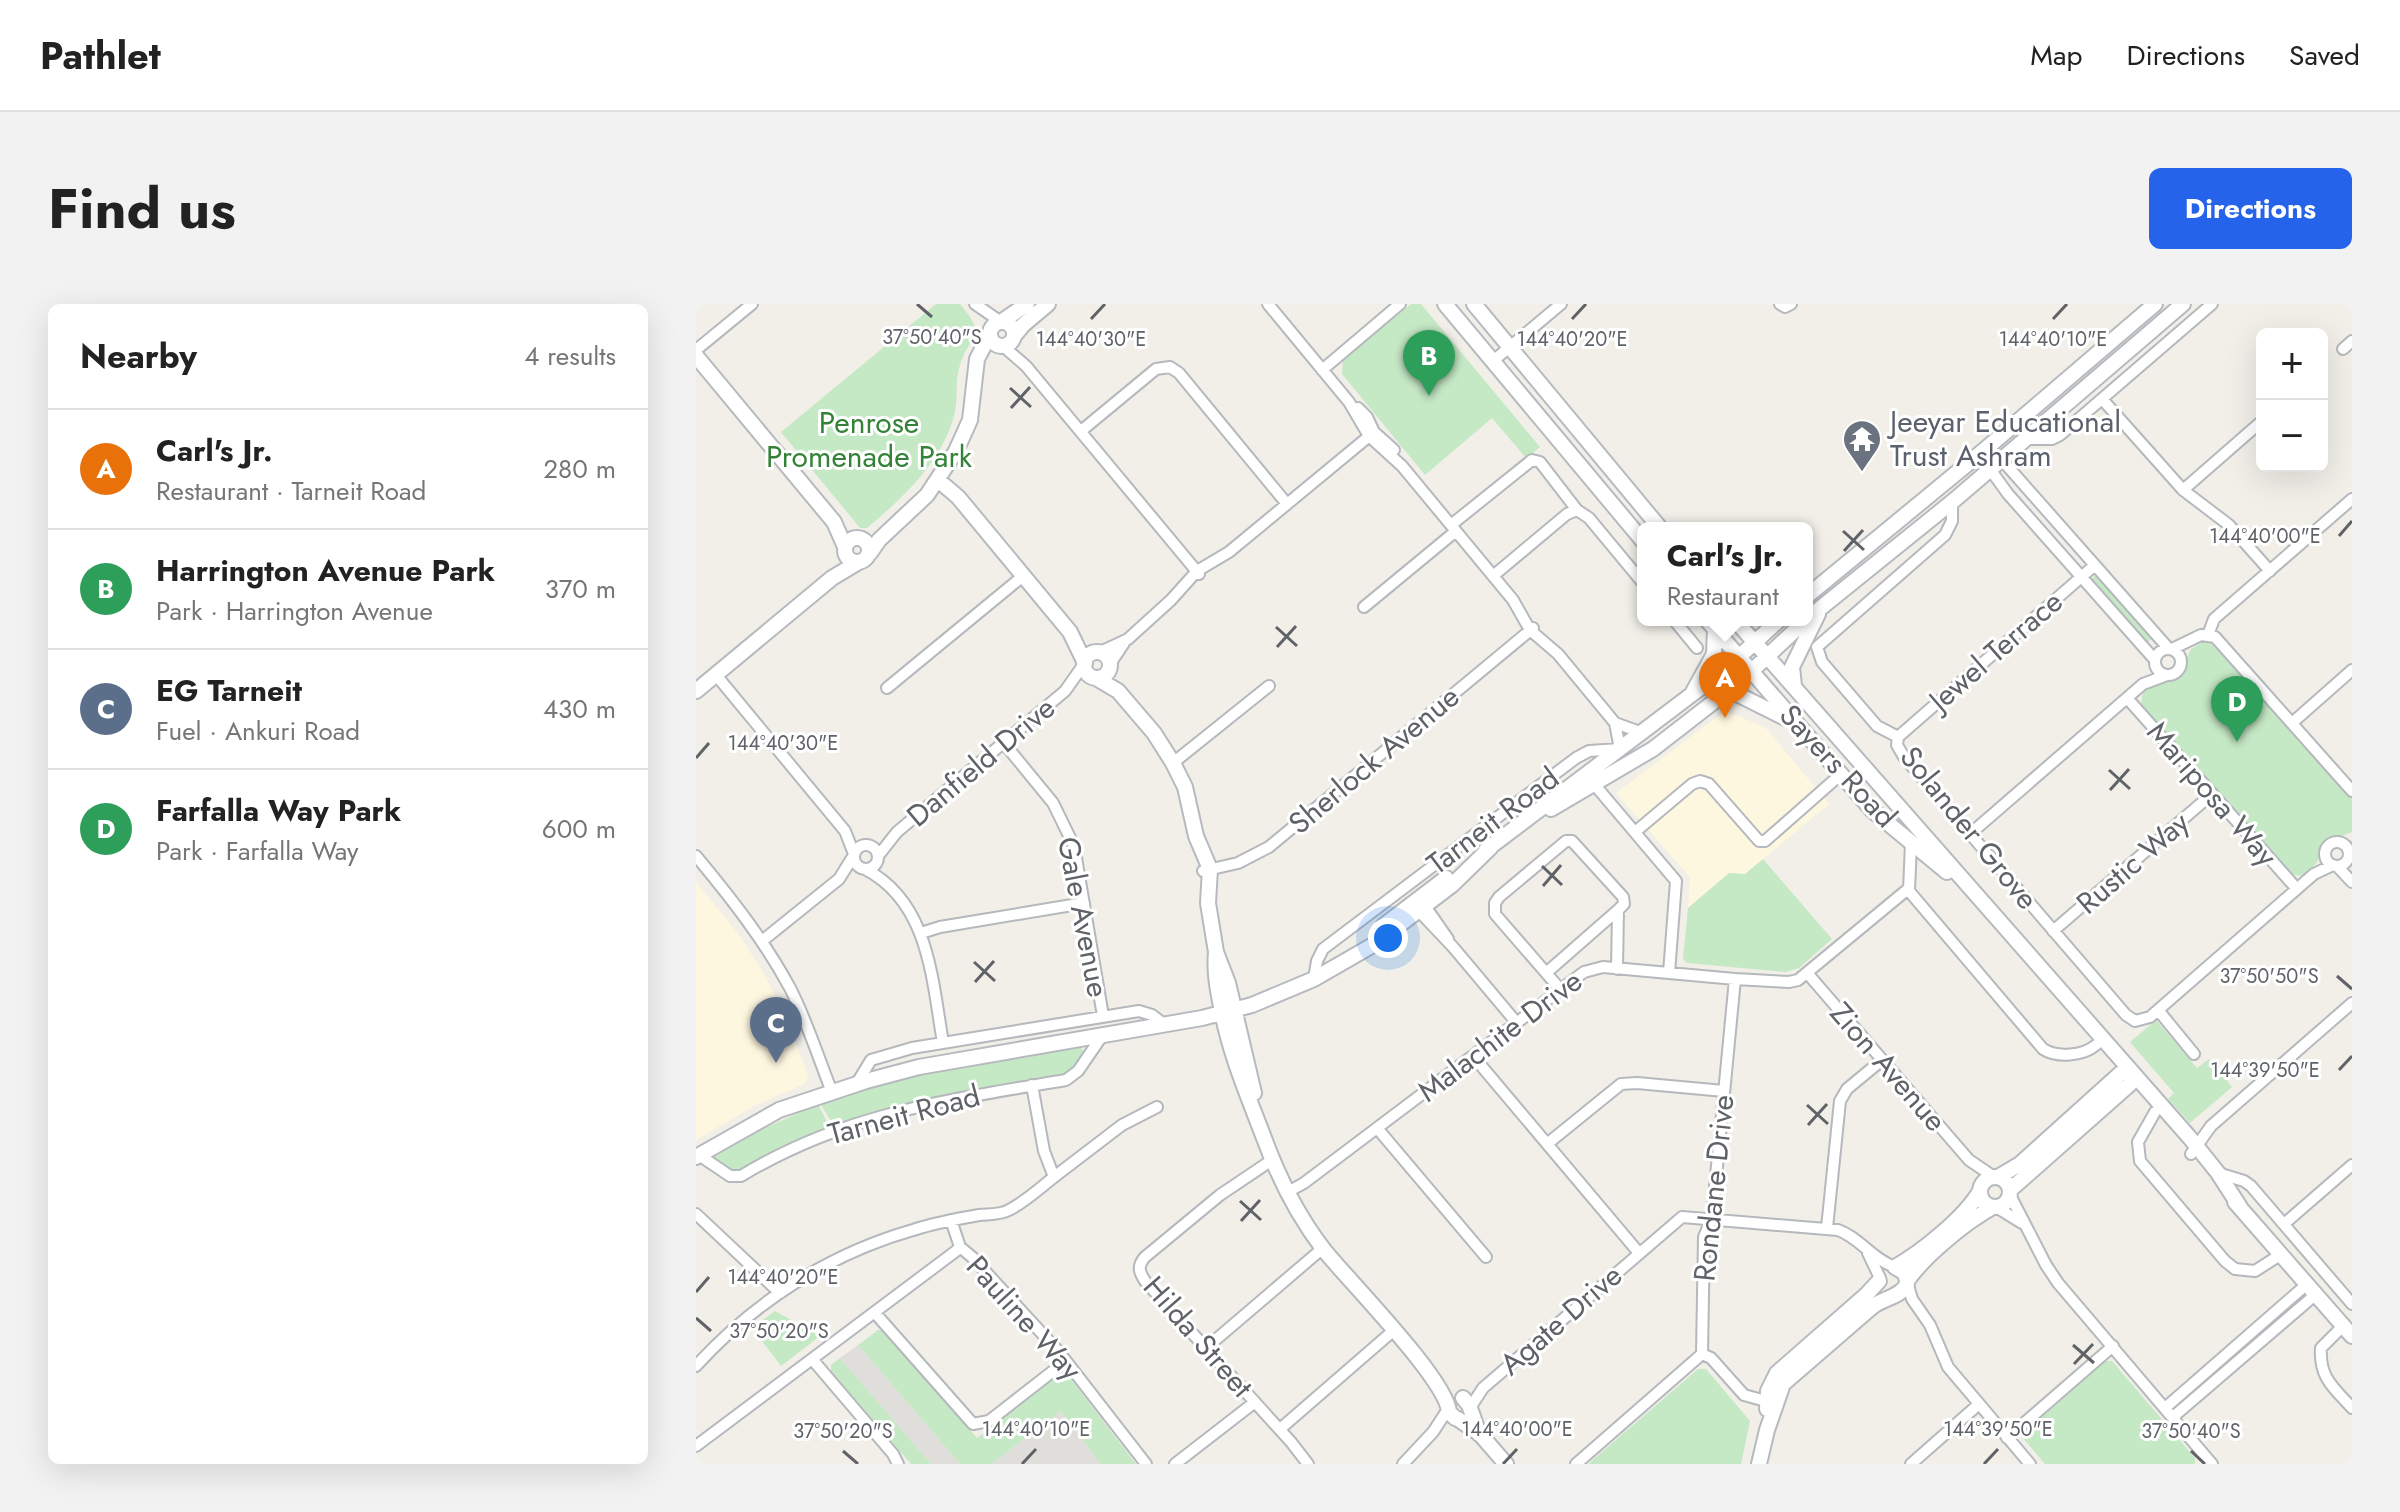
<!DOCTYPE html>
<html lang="en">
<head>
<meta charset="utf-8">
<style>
	body { margin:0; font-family:Jost,sans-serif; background:#f2f2f2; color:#222 }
	.controls { position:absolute; right:24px; top:24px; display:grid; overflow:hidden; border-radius:12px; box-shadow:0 8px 32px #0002 }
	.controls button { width:72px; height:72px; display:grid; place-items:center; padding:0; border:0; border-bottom:2px solid #e0e0e0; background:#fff; color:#222; font:40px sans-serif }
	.you { position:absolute; left:692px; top:634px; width:28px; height:28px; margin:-20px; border:6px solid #fff; border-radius:50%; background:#1a73e8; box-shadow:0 0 0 12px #1a73e833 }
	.badge { display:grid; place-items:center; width:52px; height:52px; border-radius:50%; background:#2563eb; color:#fff; font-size:26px; font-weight:700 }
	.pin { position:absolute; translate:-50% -66px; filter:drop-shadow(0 2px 4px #0008) }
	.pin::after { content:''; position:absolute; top:42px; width:28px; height:24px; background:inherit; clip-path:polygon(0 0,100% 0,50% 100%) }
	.popup { position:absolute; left:941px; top:218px; width:176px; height:104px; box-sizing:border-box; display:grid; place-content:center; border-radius:12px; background:#fff; filter:drop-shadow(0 2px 6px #0005); font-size:26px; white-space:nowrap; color:#767676 }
	.popup b { font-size:30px; color:#222 }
	.popup::after { content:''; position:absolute; left:50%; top:100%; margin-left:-16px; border:16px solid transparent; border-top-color:#fff }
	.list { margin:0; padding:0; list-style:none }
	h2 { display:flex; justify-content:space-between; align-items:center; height:104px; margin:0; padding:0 32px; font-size:34px }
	h2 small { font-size:26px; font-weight:400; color:#767676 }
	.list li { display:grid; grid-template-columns:52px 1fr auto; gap:24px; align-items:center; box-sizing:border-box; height:120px; padding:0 32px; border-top:2px solid #e0e0e0 }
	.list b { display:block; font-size:30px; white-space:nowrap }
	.list p { margin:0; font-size:26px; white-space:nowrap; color:#767676 }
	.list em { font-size:26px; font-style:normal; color:#767676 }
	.map { position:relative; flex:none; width:1656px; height:1160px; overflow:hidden; border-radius:12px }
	header { display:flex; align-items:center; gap:48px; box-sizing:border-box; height:112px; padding:0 40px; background:#fff; border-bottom:2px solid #e0e0e0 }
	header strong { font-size:38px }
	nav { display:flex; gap:44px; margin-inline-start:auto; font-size:28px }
	.intro { display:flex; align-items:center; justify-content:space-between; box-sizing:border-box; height:192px; padding:0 48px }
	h1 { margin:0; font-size:56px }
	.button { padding:20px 36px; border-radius:12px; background:#2563eb; color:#fff; font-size:28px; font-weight:700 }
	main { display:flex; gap:48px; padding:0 48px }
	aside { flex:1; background:#fff; border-radius:12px; box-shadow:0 8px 32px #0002 }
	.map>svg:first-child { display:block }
	.commercial { fill:#fef7e0 }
	.industrial { fill:#e0deda }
	.green { fill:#c5e8c5 }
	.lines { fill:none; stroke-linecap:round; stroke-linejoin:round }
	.street-casing { stroke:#b5b8bc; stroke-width:14 }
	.secondary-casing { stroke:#b6babf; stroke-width:18 }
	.street { stroke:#fff; stroke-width:10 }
	.secondary { stroke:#fff; stroke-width:14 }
	.ticks { fill:none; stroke:#5f6368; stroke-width:3 }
	.labels { text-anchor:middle; stroke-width:6; stroke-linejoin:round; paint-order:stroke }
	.worship-label { font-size:30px; fill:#5b616d; stroke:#fff; text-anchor:start }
	.park-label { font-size:30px; fill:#348238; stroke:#fff }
	.street-label { font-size:30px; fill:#5f6368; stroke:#fff }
	.ticks-label { font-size:20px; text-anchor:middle; fill:#5f6368; stroke:#fff; stroke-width:6; stroke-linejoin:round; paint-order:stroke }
</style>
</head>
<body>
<header>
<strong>Pathlet</strong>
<nav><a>Map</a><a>Directions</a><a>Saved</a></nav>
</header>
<div class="intro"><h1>Find us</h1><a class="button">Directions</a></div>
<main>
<aside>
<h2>Nearby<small>4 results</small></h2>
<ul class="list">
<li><span class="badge" style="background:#e8710a">A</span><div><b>Carl's Jr.</b><p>Restaurant · Tarneit Road</p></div><em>280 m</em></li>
<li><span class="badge" style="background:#2e9e5b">B</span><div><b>Harrington Avenue Park</b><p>Park · Harrington Avenue</p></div><em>370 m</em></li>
<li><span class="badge" style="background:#5c6f8a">C</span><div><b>EG Tarneit</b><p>Fuel · Ankuri Road</p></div><em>430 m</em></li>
<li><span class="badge" style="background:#2e9e5b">D</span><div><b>Farfalla Way Park</b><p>Park · Farfalla Way</p></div><em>600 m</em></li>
</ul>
</aside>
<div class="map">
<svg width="1656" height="1160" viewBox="0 0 1656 1160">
	<rect width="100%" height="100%" fill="#f1efe8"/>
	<path class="commercial" d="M 1029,407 L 1069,423 L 1133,500 L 1049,570 L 1033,569 L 992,604 L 994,573 L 920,489 Z
		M 0,578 L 43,631 L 68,670 L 92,718 L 112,772 L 110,779 L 58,802 L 0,836 Z"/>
	<path class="industrial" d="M 162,1041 L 264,1160 L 235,1160 L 144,1054 Z
		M 365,1107 L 405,1160 L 295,1160 Z"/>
	<path class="green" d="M 240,0 L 264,0 C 294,35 272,29 263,65 C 259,79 262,93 259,108 C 247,157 208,193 171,224 L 164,224 L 85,128 Z
		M 715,0 L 725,0 L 844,143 L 830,154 L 796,114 L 729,171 L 646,70 L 647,56 Z
		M 1400,270 L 1457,333 L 1450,340 L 1395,276 Z
		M 1509,336 L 1523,344 L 1656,495 L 1656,528 L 1630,538 L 1620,560 L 1605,572 L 1594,570 L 1445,400 L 1447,388 L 1463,376 L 1483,370 L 1495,345 Z
		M 1067,555 L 1136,635 L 1103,664 L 1090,668 L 991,659 L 987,655 L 992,604 L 1033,569 L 1049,570 Z
		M 1460,716 L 1501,764 L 1513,755 L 1536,783 L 1494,819 L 1472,795 L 1478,789 L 1434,738 Z
		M 384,743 L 389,748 L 378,766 L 368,772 L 233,795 L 138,822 L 125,801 L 178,781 L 216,772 Z
		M 122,800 L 134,824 L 44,868 L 35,868 L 17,854 L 67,825 Z
		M 79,1007 L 124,1032 L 85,1062 L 56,1024 Z
		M 182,1026 L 188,1026 L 281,1134 L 367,1068 L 371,1070 L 440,1160 L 405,1160 L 365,1107 L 295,1160 L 264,1160 L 162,1041 Z
		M 144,1054 L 235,1160 L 215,1160 L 135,1067 L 135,1061 Z
		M 1410,1057 L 1416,1057 L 1499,1154 L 1499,1160 L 1349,1160 L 1327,1134 L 1327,1127 Z
		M 1002,1065 L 1010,1065 L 1054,1117 L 1045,1160 L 892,1160 Z"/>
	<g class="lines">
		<g class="street-casing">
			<path id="street" d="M 279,0 L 305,18
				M 572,0 L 653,98 L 673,132 L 706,162 L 817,296 L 834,326 L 862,350 L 919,419 L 947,429
				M 1084,0 L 1089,3 L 1095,0
				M 307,42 L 330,62 L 503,270
				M 1647,45 L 1656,37
				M 0,46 L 56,0
				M 797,57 L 865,0
				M 626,66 L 704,0
				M 1406,95 L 1487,186 L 1533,221 L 1574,267
				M 662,104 L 671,113 L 678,128 L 698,146
				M 385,127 L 460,65 L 474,63 L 483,69 L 591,200
				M 1331,135 L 1356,135 L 1364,131 L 1516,0
				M 1286,148 L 1306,156 L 1473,345
				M 1291,161 L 1312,190 L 1459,356
				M 1487,186 L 1566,117
				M 755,221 L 836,156 L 844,158 L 881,206
				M 797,272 L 871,210 L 881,206 L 893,214 L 947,279
				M 668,303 L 760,227
				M 978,316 L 1001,344
				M 1512,331 L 1518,315 L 1656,195
				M1459 358a13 13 0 1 1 26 0a13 13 0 1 1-26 0Z
				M 1476,345 L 1505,331 L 1519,333 L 1656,487
				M 402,349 L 432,335 L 475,296 L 501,267 L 533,248 L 677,129
				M 414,360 L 428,339
				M 20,371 L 149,527 L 158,550
				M 191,384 L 327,272
				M 1431,394 L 1601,585
				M 1596,419 L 1656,366
				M 1202,433 L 1201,441 L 1208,453 L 1430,711 L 1439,717 L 1454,713 L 1618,570 L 1637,561
				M 1202,433 L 1181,422 L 1126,358 L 1121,343 L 1249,231 L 1256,217 L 1256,198
				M 1202,433 L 1399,261
				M 307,438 L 357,499 L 378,542 L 407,712
				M 477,459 L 573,382
				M 898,480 L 980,577 L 973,669
				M 939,528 L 996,480 L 1004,477 L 1013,480 L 1063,537 L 1069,537 L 1144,471
				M 1274,530 L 1447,380 L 1471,371
				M 1215,538 L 1213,587 L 1347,745 C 1361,754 1387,752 1400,741
				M1629 550a12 12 0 1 1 24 0a12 12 0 1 1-24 0Z
				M158 553a12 12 0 1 1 24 0a12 12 0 1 1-24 0Z
				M 0,552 C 35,594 68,636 94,684 C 111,717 122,753 136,788
				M 182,552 L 201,528 L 369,387 L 388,360
				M 1641,562 L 1656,578
				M 169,565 C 233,598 236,675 247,739
				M 507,567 L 542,559 L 573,543 L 837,324
				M 727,599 L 752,635
				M 720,604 L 757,643 L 820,718
				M 1357,627 L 1516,490
				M 225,629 L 244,623 L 388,599
				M 66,637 L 143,575 L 158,551
				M 850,669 L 922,606
				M 1112,670 L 1273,856 L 1298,873
				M 618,675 L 621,657 L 627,645 L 880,454 L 893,447 L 924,445 L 919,419
				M 1039,675 L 1016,914 L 1008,933 L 1006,1050 L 1015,1054 L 1048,1091 L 1077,1099
				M 864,685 L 799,610 L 799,599 L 803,593 L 870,537 L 876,537 L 927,593 L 928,600 L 922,606 L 921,665
				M 1462,706 L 1498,750
				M 777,752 L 943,949
				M 161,779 L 175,756 L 216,744 L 443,707 L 456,711 L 469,721
				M 1459,808 L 1442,838 L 1444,857 L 1529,957 L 1539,965 L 1559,967 L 1584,951
				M 681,824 L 790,953
				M 851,840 L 925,780 L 941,779 L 1028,787
				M 1495,850 L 1515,822 L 1656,699
				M 3,851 L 34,872 L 45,872 C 149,809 252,796 370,776 L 382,767 L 406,732
				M 576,856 L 524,891 L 449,953 C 441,962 443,968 449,977 L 595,1138 L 612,1160
				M 1522,869 L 1548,877 L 1555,882 L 1656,1000
				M 358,873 L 426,821 L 461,803
				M 590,889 L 608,879 L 888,668 L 907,663 L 1039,675 L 1093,678 L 1102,676 L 1212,585
				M 1314,891 L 1350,961 L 1362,979 L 1516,1160
				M 1300,903 L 1326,919
				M 0,910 L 84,989
				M 1588,920 L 1656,861
				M 1131,924 L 1144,797 L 1151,785 L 1186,756
				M 264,943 L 276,953 L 363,1048 L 450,1160
				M 1172,949 L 1184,974
				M 1211,978 L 1216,995 L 1234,1021 L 1252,1063 L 1334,1160
				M 179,1009 L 277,1120 L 293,1117 L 370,1057
				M 1647,1022 L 1625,1044 C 1623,1074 1638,1084 1656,1104
				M 510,1044 L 627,944
				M 116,1055 L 197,1150 L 202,1160
				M 0,1062 C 58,998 133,950 217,926 C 238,919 260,915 283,911 C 293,910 304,911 313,906 C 329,898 344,884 358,873 L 348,847 L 336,781
				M 774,1104 L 787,1084 L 986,913 L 1142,926 C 1164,934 1176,955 1199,963
				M 1469,1104 L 1610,981
				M 1477,1113 L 1619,991
				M 584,1125 L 697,1027
				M 1311,1134 L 1417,1042
				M 0,1142 L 260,947 L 264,943 L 255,916
				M 479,1160 L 559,1098
				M 707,1160 L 737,1128 L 752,1105
				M 880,1160 L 1006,1050
				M 1215,1160 L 1283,1100"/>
		</g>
		<g class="secondary-casing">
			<path id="secondary" d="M 749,0 L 947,237
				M 778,0 L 964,224
				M294 30a12 12 0 1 1 24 0a12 12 0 1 1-24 0Z
				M 305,18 L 331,0
				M 318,32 L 327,21 L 352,0
				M 0,52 L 138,218 L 149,243
				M 242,176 L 262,193 L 374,328 L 389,359
				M149 246a12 12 0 1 1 24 0a12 12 0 1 1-24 0Z
				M 174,249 L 183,236 L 231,191 L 260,147 L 274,116 L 281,55 L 294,30
				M 1111,292 L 1286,148 L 1459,0
				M 1111,315 L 1256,198 L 1487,0
				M 1011,316 L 1176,506 L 1251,568
				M 1039,316 L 1494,834 L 1522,869 L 1544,903
				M388 361a13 13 0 1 1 26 0a13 13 0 1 1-26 0Z
				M 400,374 L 422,387 L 458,429 L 477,459 L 489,483 L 500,532 L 514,565 L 512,599 L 520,648 L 532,679 L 558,789
				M 1098,382 L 1096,363 L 1122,310
				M 1033,386 L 1089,414
				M 0,387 L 136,274 L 161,259
				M 997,388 L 1018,350 L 1019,325
				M 855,505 L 957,445 L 1046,376 L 1110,316
				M 790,546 L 1032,363 L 1083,316
				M 687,622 L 750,574
				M 520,648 C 518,669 522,687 526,708 C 535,753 552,792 568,834 C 583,875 601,911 628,946 C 652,976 751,1076 753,1108 L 759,1114
				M 0,853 L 83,806 L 170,777 L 223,763 L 506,714 L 556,701 L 618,675 L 677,641 L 756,581 L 795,543
				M 1302,873 L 1324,860 L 1425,769 L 1437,769 L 1434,780 L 1314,886
				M1284 888a15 15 0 1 1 30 0a15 15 0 1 1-30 0Z
				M 1539,898 L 1656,1032
				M 1199,963 L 1209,969 L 1211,977 C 1229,951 1270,918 1297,903
				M 1199,963 C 1226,948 1269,913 1284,887
				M 767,1094 L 773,1101 L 783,1130
				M 1071,1105 L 1072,1087 L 1081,1069 L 1170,991 L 1183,977
				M 762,1115 L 784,1130 L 810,1160
				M 1063,1160 L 1071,1126 L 1087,1080 L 1176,1003 C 1187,994 1205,993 1211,980"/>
		</g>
		<use href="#street" class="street"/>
		<use href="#secondary" class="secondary"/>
	</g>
	<path class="ticks" d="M 221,0 L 236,13M 395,15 L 409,0M 876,15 L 890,0M 1357,15 L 1371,0M 314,84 L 335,103M 315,104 L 334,83M 1147,227 L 1168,246M 1643,232 L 1656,217M 1148,247 L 1167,226M 580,323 L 601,342M 581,343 L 600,322M 0,454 L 13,439M 1413,466 L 1434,485M 1414,486 L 1433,465M 846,562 L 866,581M 847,582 L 865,561M 278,658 L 299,677M 1641,672 L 1656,685M 279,678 L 298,657M 1643,766 L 1656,752M 1111,801 L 1132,820M 1112,821 L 1131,800M 544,897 L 565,916M 545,917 L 564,896M 0,988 L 13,973M 0,1014 L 15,1027M 1377,1041 L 1398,1059M 1378,1060 L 1397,1040M 147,1147 L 162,1160M 1495,1147 L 1509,1160M 326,1160 L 340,1145M 807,1160 L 821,1145M 1288,1160 L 1302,1145"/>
	<defs>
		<g id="temple-pin" transform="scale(2)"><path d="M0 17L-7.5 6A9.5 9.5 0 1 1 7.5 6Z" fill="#6b7280" stroke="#fff"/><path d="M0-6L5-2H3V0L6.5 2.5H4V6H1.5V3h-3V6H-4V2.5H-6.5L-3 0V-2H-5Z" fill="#fff"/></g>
	</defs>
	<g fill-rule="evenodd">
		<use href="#temple-pin" x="1166" y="135"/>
	</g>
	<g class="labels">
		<g class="worship-label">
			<text x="1194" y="128">Jeeyar Educational<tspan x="1194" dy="34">Trust Ashram</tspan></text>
		</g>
		<g class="park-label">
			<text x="173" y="129">Penrose<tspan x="173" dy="34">Promenade Park</tspan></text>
		</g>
		<g class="street-label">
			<text transform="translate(1300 347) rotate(-41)" y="10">Jewel Terrace</text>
			<text transform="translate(678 456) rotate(-40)" y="10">Sherlock Avenue</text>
			<text transform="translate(285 458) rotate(-40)" y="10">Danfield Drive</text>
			<text transform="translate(1142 462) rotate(47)" y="10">Sayers Road</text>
			<text transform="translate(1516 490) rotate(49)" y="10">Mariposa Way</text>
			<text transform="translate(797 517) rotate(-37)" y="10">Tarneit Road</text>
			<text transform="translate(1273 524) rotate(51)" y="10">Solander Grove</text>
			<text transform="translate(1437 559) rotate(-41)" y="10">Rustic Way</text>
			<text transform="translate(387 613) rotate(79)" y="10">Gale Avenue</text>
			<text transform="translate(804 732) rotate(-37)" y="10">Malachite Drive</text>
			<text transform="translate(1192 763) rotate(49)" y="10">Zion Avenue</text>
			<text transform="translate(208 811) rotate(-15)" y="10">Tarneit Road</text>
			<text transform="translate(1018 884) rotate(-84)" y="10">Rondane Drive</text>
			<text transform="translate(328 1014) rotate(48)" y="10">Pauline Way</text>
			<text transform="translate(865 1016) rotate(-41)" y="10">Agate Drive</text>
			<text transform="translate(502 1033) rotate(49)" y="10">Hilda Street</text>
		</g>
	</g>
	<g class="ticks-label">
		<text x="236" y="40">37°50'40"S</text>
		<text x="395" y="42">144°40'30"E</text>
		<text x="876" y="42">144°40'20"E</text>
		<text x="1357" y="42">144°40'10"E</text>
		<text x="1569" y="239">144°40'00"E</text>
		<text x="87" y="446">144°40'30"E</text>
		<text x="1573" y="679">37°50'50"S</text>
		<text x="1569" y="773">144°39'50"E</text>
		<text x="87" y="980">144°40'20"E</text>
		<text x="83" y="1034">37°50'20"S</text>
		<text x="340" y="1132">144°40'10"E</text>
		<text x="821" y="1132">144°40'00"E</text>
		<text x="1302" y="1132">144°39'50"E</text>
		<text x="147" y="1134">37°50'20"S</text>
		<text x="1495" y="1134">37°50'40"S</text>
	</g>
</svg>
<div class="controls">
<button>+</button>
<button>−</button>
</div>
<div class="you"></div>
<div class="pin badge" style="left:1029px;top:414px;background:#e8710a">A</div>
<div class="popup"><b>Carl's Jr.</b>Restaurant</div>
<div class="pin badge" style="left:733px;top:92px;background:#2e9e5b">B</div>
<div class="pin badge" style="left:80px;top:759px;background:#5c6f8a">C</div>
<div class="pin badge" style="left:1541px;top:438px;background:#2e9e5b">D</div>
</div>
</main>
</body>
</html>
